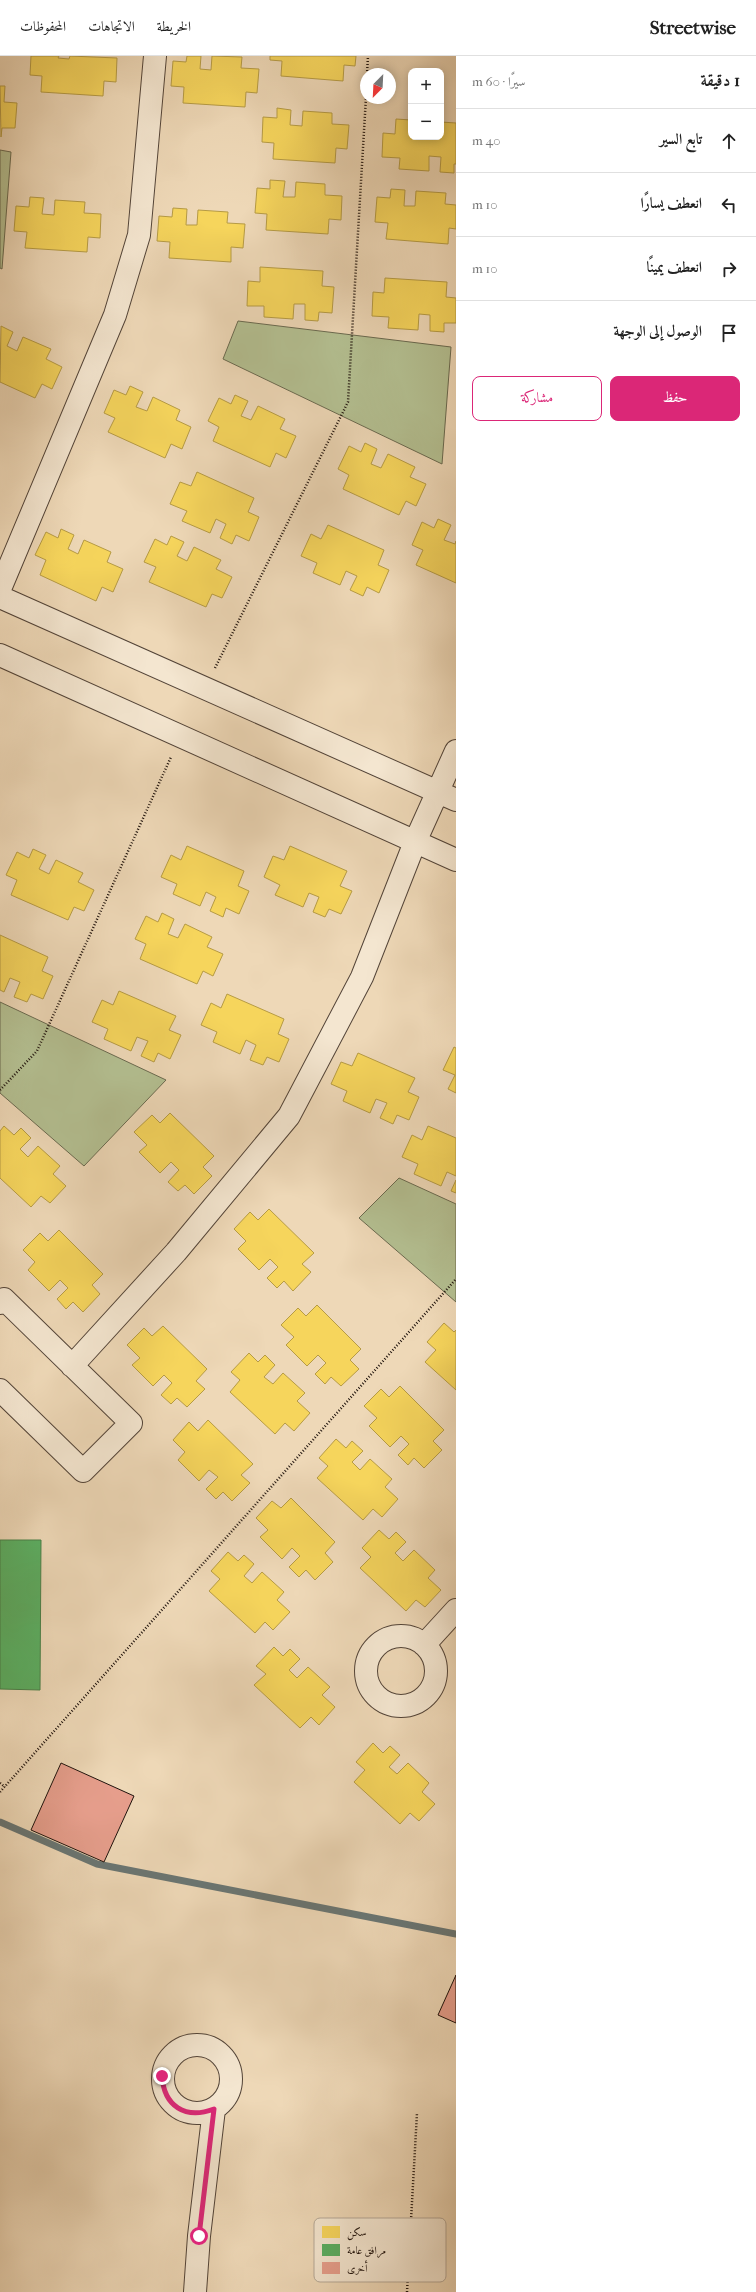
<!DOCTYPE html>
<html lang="ar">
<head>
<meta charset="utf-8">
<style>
	body { margin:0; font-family:"IM FELL French Canon",Amiri,serif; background:#f2f2f2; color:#222; direction:rtl }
	.controls { position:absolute; right:12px; top:12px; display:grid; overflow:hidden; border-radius:8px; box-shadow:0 2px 10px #0003 }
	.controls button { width:36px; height:36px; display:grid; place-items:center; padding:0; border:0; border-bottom:1px solid #e0e0e0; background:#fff; color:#222; font:20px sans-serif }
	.compass { position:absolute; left:360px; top:12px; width:36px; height:36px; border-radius:50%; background:#fff; box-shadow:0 2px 10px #0003; rotate:204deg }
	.stop { position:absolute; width:12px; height:12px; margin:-9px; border:3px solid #db2777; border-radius:50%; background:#fff }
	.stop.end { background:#db2777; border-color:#fff; box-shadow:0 1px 4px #0008 }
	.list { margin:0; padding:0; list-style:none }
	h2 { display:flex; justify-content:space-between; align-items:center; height:52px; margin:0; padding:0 16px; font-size:17px }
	h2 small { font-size:13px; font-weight:400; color:#767676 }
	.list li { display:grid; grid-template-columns:26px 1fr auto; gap:12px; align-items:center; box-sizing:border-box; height:64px; padding:0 16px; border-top:1px solid #e0e0e0 }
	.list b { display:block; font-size:15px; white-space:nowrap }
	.list em { font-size:13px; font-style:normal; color:#767676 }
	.actions { display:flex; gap:8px; padding:12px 16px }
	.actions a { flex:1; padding:9px 0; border:1px solid #db2777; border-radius:8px; text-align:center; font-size:14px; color:#db2777 }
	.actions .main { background:#db2777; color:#fff }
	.icon { flex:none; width:22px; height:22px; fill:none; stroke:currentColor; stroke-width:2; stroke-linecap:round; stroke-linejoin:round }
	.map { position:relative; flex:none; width:456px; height:2236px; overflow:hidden; direction:ltr }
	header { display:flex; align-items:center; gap:24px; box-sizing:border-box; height:56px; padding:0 20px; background:#fff; border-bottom:1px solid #e0e0e0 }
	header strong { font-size:19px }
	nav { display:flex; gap:22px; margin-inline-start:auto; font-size:14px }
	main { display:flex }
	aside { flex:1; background:#fff }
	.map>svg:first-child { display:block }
	.green { fill:#b4c092; stroke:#6a6a50 }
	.homes { fill:#f6d55c; stroke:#b69b44 }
	.public { fill:#5aae61; stroke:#488048 }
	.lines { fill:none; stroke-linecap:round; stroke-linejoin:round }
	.stream { stroke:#6a7673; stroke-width:7 }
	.building { fill:#e69e8c; stroke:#1f130d }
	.minor-casing { stroke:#534438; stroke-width:24 }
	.path { stroke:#1f130d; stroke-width:2.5; stroke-dasharray:1 2; stroke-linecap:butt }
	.minor { stroke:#f4e6d0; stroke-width:22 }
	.route { stroke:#db2777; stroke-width:5 }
	.key { fill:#f4e6d0; stroke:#b4a796; stroke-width:1 }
	.key-label { font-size:11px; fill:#1f130d }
</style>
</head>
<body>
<header>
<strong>Streetwise</strong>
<nav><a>الخريطة</a><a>الاتجاهات</a><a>المحفوظات</a></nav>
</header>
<main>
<aside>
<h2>1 دقيقة<small>سيرًا · 60 m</small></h2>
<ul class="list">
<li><svg class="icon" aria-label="ahead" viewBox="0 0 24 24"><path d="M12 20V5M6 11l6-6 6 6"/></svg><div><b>تابع السير</b></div><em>40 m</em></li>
<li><svg class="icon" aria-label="left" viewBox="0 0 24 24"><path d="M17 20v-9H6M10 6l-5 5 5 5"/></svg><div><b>انعطف يسارًا</b></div><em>10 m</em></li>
<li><svg class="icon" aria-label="right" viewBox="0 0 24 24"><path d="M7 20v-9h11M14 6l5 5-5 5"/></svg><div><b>انعطف يمينًا</b></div><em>10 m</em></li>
<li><svg class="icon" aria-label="arrive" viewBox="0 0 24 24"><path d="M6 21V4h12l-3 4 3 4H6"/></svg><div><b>الوصول إلى الوجهة</b></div></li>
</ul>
<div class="actions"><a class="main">حفظ</a><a>مشاركة</a></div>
</aside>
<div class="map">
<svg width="456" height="2236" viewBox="0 0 456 2236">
	<rect width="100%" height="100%" fill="#eed8b7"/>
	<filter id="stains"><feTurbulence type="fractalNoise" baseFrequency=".005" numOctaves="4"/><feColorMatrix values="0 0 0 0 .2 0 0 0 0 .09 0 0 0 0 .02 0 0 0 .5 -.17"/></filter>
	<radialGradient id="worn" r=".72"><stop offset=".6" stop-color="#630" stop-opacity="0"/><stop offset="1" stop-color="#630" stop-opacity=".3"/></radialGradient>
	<path class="green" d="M 0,94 L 11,96 L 2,213 L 0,212 Z
		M 238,265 L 451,291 L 442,408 L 223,303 Z
		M 0,946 L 166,1024 L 84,1110 L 0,1037 Z
		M 399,1122 L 456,1148 L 456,1246 L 359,1162 Z"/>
	<path class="homes" d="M 31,0 L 59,0 L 58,2 L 69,3 L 70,0 L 117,2 L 116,26 L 104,25 L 103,40 L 41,36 L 42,20 L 30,19 Z
		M 187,0 L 201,0 L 200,13 L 211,14 L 212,0 L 242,1 L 241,12 L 259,13 L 257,37 L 246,36 L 245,51 L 183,47 L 184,31 L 171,30 L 173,5 L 186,6 Z
		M 270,0 L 356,0 L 355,10 L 344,9 L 343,25 L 281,20 L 282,5 L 270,4 Z
		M 0,30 L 5,30 L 4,46 L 17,47 L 15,72 L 2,72 L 1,81 Z
		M 277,52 L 291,54 L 290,69 L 302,70 L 303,55 L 332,57 L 332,68 L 349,69 L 347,93 L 336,92 L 335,107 L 273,103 L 274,87 L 262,86 L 263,61 L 277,62 Z
		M 396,63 L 411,64 L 411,81 L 441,81 L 441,66 L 456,67 L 456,108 L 454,108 L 454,117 L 440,116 L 441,101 L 429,100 L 429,115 L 399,113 L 400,102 L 382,101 L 383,77 L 395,78 Z
		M 270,124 L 285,125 L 283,141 L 295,141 L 296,126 L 325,128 L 325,139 L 342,140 L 341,164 L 329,163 L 328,178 L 266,174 L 267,158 L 255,157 L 257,132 L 270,133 Z
		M 391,133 L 405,134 L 404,150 L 415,150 L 416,135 L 446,137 L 445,148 L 456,149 L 456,173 L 449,172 L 448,188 L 386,183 L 388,167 L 375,166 L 377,141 L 390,142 Z
		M 30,141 L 44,142 L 42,158 L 54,159 L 55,144 L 85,146 L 84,157 L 101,158 L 100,182 L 88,181 L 87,196 L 25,192 L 27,176 L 14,175 L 16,150 L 29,151 Z
		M 173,152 L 187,153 L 186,169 L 197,169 L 198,154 L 228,156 L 227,167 L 245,168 L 243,192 L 231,191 L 231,206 L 169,202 L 170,186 L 157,185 L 159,160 L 172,161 Z
		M 260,211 L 323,215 L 322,230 L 334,231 L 332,257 L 319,256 L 318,265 L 305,264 L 305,248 L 294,248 L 293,263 L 264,261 L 264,250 L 247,250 L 248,225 L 260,226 Z
		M 385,222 L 447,226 L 446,241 L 456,242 L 456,267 L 444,267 L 444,276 L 430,275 L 430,259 L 419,258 L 418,274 L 388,272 L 389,261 L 372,260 L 373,236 L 384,237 Z
		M 1,270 L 13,276 L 7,290 L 17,295 L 23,281 L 51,293 L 46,303 L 62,311 L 52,333 L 42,328 L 35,342 L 0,326 Z
		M 130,330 L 143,336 L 136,351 L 147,355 L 153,341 L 180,354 L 176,364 L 191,371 L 182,393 L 171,388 L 165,402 L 108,376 L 115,362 L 104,357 L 114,334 L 126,339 Z
		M 235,339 L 248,345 L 241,360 L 251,364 L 258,350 L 285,363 L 280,373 L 296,380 L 286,402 L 276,397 L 270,411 L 213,385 L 219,371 L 208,365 L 219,342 L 231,348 Z
		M 365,387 L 377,393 L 371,408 L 381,412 L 388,398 L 415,411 L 410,421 L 426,428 L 416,450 L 406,445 L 399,459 L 343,433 L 349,419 L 338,413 L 349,390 L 361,396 Z
		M 197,416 L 254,442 L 248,456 L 259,461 L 249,485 L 236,479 L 232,488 L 220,482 L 226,468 L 216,463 L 210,477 L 182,465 L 187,455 L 170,448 L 180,426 L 191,430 Z
		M 438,463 L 451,469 L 444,484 L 455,488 L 456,485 L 456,527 L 416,509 L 423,494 L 412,489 L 422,466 L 434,472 Z
		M 328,469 L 384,494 L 378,509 L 389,514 L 379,537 L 367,531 L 363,540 L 350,534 L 357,520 L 346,515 L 340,529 L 313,517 L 317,507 L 301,500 L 311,478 L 321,483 Z
		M 61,473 L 74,479 L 68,493 L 78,498 L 84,484 L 111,496 L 107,506 L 123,513 L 113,536 L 102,531 L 96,545 L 40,519 L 46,504 L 35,499 L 46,476 L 58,482 Z
		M 171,480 L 184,486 L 177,500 L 187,505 L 194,491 L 221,504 L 216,513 L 232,521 L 222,542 L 212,538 L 206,551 L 149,526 L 156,511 L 144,506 L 155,483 L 167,489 Z
		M 187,790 L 244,815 L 238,830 L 249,835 L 239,858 L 226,852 L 223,861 L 210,855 L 216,841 L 206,836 L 200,850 L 173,838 L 177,828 L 161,821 L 171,799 L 181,804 Z
		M 290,790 L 347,815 L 340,830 L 352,835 L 341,858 L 329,853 L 325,861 L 313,856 L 319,841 L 309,837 L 303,851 L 275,839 L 280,829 L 264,821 L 273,800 L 284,804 Z
		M 33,793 L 46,799 L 39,813 L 49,818 L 56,804 L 83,817 L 78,826 L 94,834 L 84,855 L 74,851 L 68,864 L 11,839 L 17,824 L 6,819 L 17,796 L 29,802 Z
		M 162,857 L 174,863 L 168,878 L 178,882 L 185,868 L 212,881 L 207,891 L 223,898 L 213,920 L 203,915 L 197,928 L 140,903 L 146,888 L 135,883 L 146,860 L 158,866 Z
		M 0,879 L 48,901 L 42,915 L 53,920 L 43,943 L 31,938 L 27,946 L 14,941 L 20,926 L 10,922 L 4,936 L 0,934 Z
		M 119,935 L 176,960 L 169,974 L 181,979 L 170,1003 L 158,997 L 154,1006 L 141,1000 L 148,985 L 137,981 L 131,995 L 104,983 L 108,973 L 92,966 L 102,944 L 113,949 Z
		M 227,938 L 284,963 L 278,978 L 289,983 L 279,1006 L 267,1001 L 263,1009 L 250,1004 L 256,989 L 246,984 L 240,998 L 213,986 L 217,976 L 201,969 L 211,947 L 221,952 Z
		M 454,991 L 456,992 L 456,1037 L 448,1033 L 455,1019 L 443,1014 Z
		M 358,997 L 415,1022 L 408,1036 L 419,1041 L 409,1064 L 397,1059 L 393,1068 L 380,1062 L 387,1047 L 376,1043 L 370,1057 L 343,1045 L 347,1035 L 331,1028 L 341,1006 L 352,1010 Z
		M 170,1057 L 214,1100 L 203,1111 L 212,1120 L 194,1138 L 185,1129 L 178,1135 L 168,1126 L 179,1114 L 171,1106 L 160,1117 L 139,1096 L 147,1089 L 134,1076 L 152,1059 L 160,1067 Z
		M 4,1070 L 14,1079 L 21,1072 L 31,1082 L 20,1093 L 28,1101 L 38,1090 L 60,1110 L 53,1118 L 66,1130 L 50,1147 L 41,1140 L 31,1151 L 0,1122 L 0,1075 Z
		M 428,1070 L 456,1082 L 456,1120 L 447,1116 L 441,1130 L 414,1118 L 418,1108 L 402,1101 L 412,1079 L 422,1084 Z
		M 456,1124 L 456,1137 L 451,1135 Z
		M 269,1153 L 314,1197 L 302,1208 L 311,1216 L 293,1235 L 284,1225 L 277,1232 L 267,1222 L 278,1211 L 270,1203 L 259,1214 L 238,1193 L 246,1185 L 234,1173 L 250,1156 L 258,1164 Z
		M 59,1174 L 103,1218 L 92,1229 L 100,1238 L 83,1256 L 73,1246 L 66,1253 L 57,1243 L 68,1232 L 60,1224 L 49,1235 L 28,1214 L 35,1206 L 23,1194 L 40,1177 L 48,1185 Z
		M 317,1249 L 361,1293 L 350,1304 L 359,1313 L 341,1330 L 331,1321 L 325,1328 L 315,1318 L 326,1307 L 318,1299 L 307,1310 L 286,1289 L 294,1281 L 281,1269 L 298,1252 L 306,1260 Z
		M 444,1267 L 454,1276 L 456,1274 L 456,1334 L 425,1306 L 436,1294 L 427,1286 Z
		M 163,1270 L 207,1313 L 196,1325 L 205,1333 L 187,1351 L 177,1342 L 171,1348 L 161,1339 L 172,1327 L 164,1319 L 153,1330 L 132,1309 L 140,1302 L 127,1289 L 144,1272 L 152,1280 Z
		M 249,1297 L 258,1306 L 265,1299 L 275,1309 L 264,1321 L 273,1328 L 283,1317 L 305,1337 L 297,1345 L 310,1357 L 294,1375 L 285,1367 L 275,1378 L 230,1336 L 240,1324 L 231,1316 Z
		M 400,1330 L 444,1374 L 433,1385 L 442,1394 L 424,1412 L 414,1402 L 408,1409 L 398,1399 L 409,1388 L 401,1380 L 390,1391 L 369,1370 L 377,1362 L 364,1350 L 381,1333 L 389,1341 Z
		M 208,1364 L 253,1408 L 241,1419 L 250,1427 L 232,1445 L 223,1436 L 216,1443 L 206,1433 L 218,1421 L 209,1414 L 199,1425 L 178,1404 L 185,1396 L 173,1384 L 189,1366 L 198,1375 Z
		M 336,1383 L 346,1392 L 352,1385 L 363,1395 L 352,1406 L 360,1414 L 370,1403 L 392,1423 L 385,1431 L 398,1443 L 382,1461 L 373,1453 L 363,1464 L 317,1422 L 328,1410 L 319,1402 Z
		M 291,1442 L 335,1486 L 325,1497 L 333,1506 L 315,1524 L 306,1514 L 299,1521 L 289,1511 L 300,1500 L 292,1492 L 282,1503 L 260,1481 L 268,1474 L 256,1462 L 272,1445 L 281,1452 Z
		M 379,1474 L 389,1483 L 396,1476 L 406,1486 L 395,1497 L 403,1505 L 414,1494 L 435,1514 L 428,1522 L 441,1534 L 425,1551 L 416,1544 L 406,1555 L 360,1512 L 371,1501 L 362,1492 Z
		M 228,1496 L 238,1505 L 244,1499 L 254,1508 L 244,1520 L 252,1527 L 262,1516 L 284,1536 L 277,1544 L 290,1556 L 273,1574 L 265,1566 L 255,1577 L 209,1535 L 220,1523 L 211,1515 Z
		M 274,1591 L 283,1600 L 290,1593 L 300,1603 L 289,1614 L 297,1622 L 308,1611 L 330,1631 L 322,1639 L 335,1651 L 319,1669 L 311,1661 L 300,1672 L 254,1629 L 266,1618 L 256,1610 Z
		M 373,1687 L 383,1697 L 390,1690 L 400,1699 L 389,1711 L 397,1718 L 408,1707 L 429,1727 L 422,1736 L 435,1748 L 419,1765 L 410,1757 L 400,1768 L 354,1726 L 365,1714 L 356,1706 Z"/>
	<path class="public" d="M 0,1484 L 41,1484 L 40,1634 L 0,1633 Z"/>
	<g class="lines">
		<path class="stream" d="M 0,1766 L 97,1808 L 456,1878"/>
	</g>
	<path class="building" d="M 61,1707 L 134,1740 L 104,1806 L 31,1774 Z
		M 456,1919 L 456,1967 L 438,1959 Z"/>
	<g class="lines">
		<g class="minor-casing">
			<path id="minor" d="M 0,533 L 115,259 L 139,179 L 155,0
				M 0,541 L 456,744
				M 0,599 L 456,804
				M 0,1247 L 4,1243 L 131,1367 L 83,1415 L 0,1334
				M 72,1310 L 176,1196 L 289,1060 L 362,921 L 415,786 L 456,695
				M366 1615a35 35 0 1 1 70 0a35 35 0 1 1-70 0Z
				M 424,1589 L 456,1554
				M163 2023a34 34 0 1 1 68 0a34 34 0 1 1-68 0Z
				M 195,2236 L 199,2180 L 214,2053"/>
		</g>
		<path class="path" d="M 367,18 L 368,0
			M 215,612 L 348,346 L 366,41
			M 0,1034 L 37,995 L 171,701
			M 0,1727 L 5,1731
			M 0,1736 L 456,1223
			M 407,2236 L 417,2057"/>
		<use href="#minor" class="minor"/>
	</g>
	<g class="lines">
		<path class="route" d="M 162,2020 C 164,2050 185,2064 214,2053 L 199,2180"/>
	</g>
	<rect x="314" y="2162" width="132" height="64" rx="6" class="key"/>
	<rect x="322" y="2170" width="18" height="12" fill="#f6d55c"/>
	<rect x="322" y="2188" width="18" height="12" fill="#5aae61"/>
	<rect x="322" y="2206" width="18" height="12" fill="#e69e8c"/>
	<g class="key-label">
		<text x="347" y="2180">سكن</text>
		<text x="347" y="2198">مرافق عامة</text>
		<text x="347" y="2216">أخرى</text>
	</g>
	<rect width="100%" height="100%" filter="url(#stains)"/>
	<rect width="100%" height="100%" fill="url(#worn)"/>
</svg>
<div class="controls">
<button>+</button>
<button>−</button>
</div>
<svg class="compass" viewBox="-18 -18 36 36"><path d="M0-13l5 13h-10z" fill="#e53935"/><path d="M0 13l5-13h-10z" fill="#767676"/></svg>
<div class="stop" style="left:199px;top:2180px"></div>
<div class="stop end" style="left:162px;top:2020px"></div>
</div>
</main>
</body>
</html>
